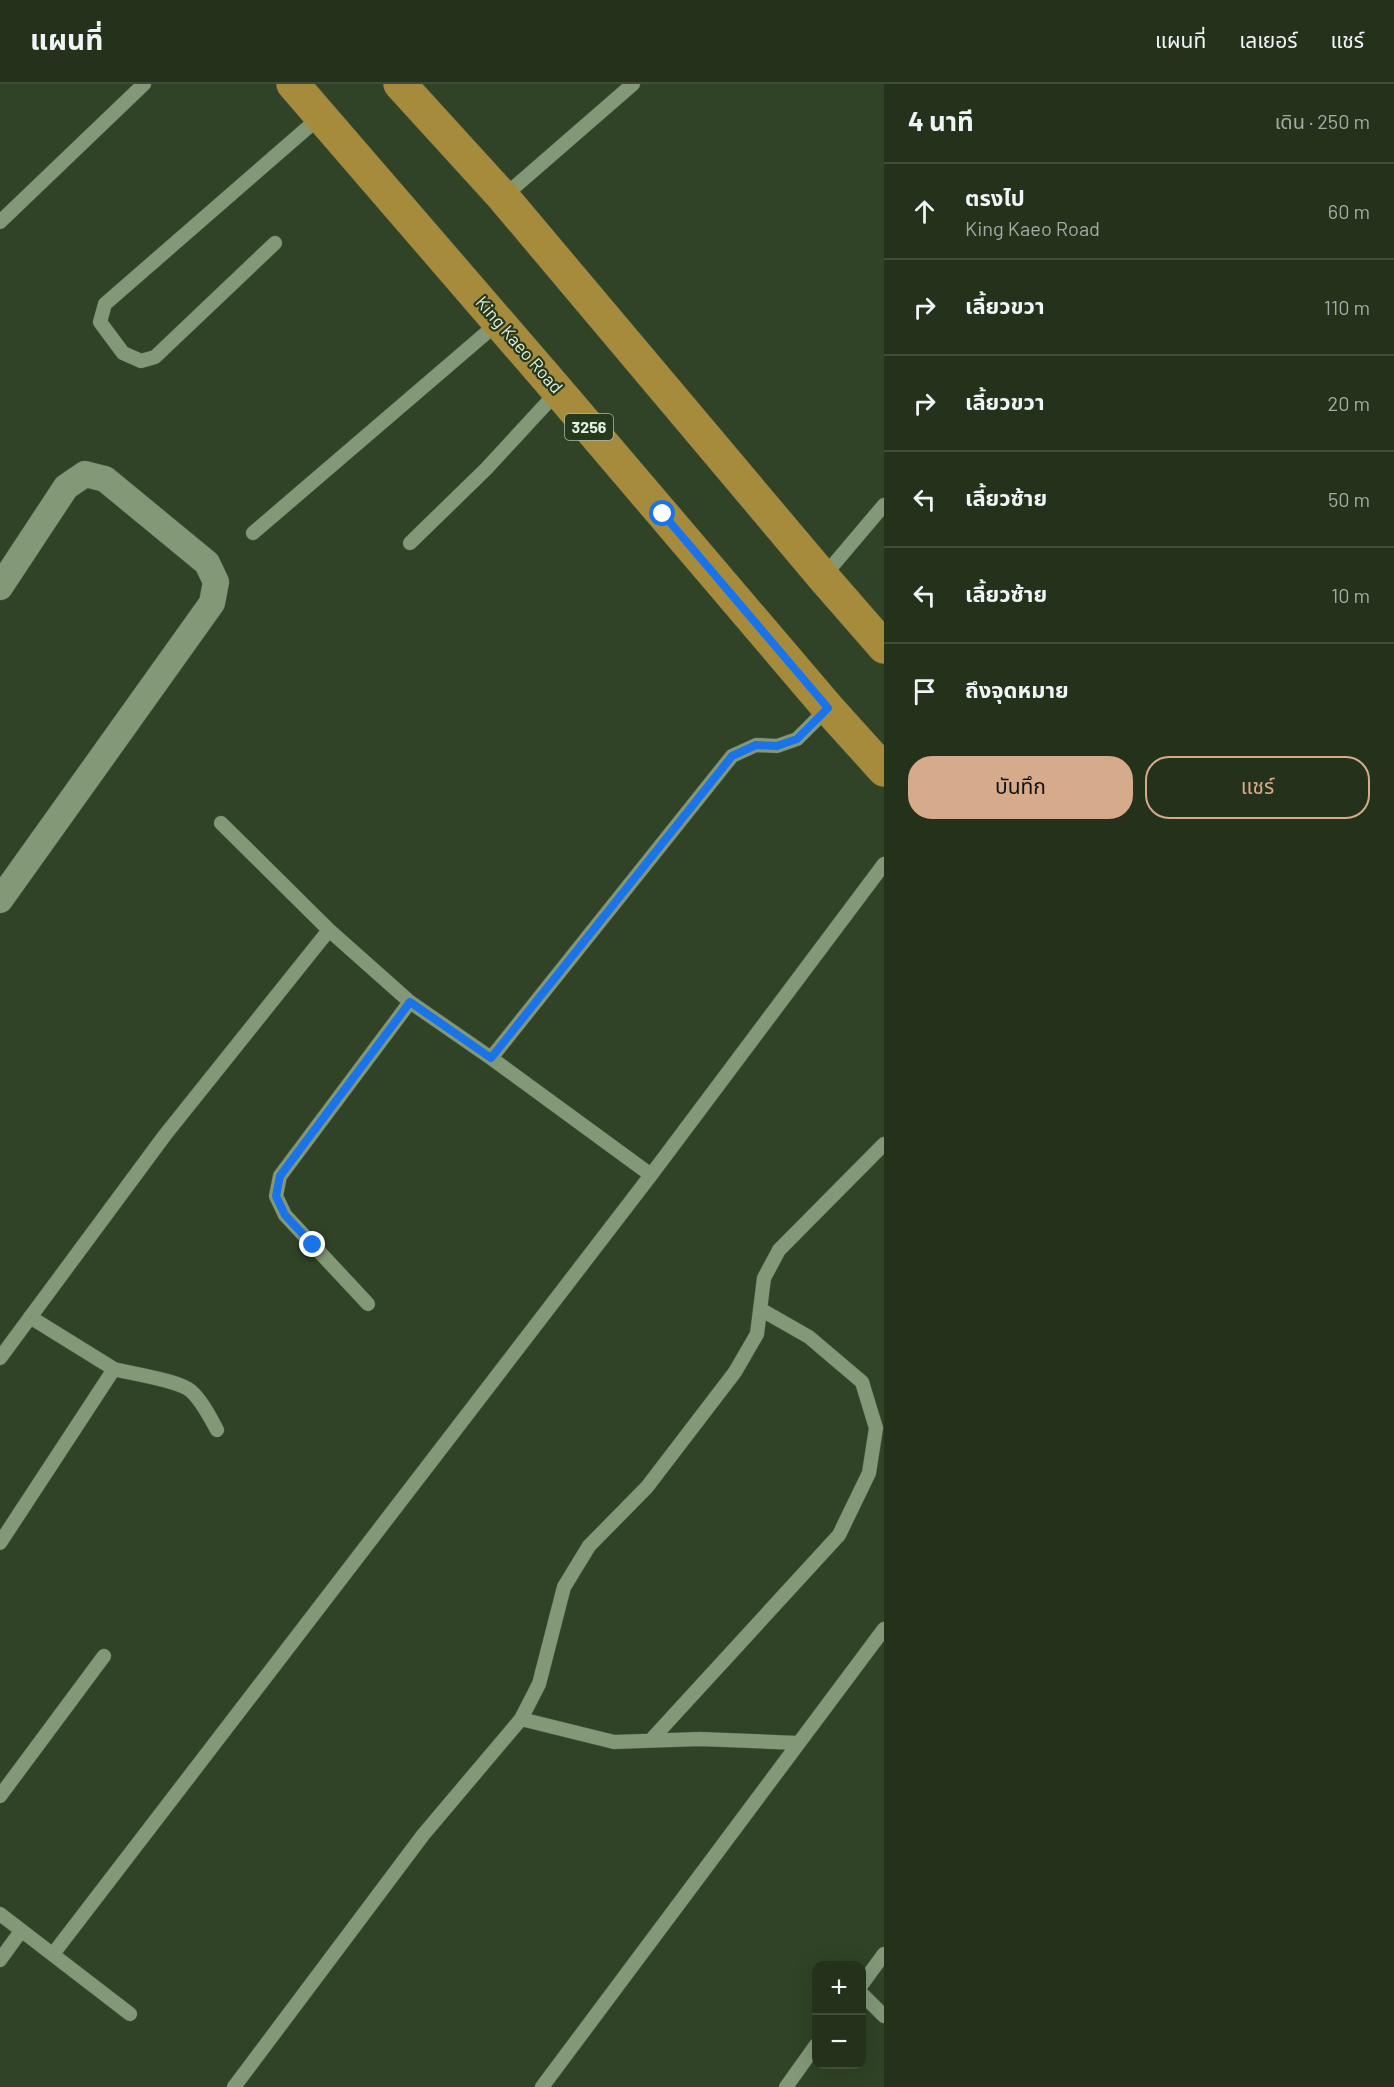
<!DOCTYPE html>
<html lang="th">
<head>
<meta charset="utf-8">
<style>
	body { margin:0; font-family:Barlow,"Noto Sans Thai",sans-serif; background:#303e29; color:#f1f3f6 }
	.controls { position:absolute; right:18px; bottom:18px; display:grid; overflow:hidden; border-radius:12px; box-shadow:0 6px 24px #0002 }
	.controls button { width:54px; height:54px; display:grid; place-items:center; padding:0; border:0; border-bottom:2px solid #414d3b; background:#24321c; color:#f1f3f6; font:30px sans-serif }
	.stop { position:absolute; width:18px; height:18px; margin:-14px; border:4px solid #1a73e8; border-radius:50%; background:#fff }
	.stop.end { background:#1a73e8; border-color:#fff; box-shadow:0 2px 6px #0008 }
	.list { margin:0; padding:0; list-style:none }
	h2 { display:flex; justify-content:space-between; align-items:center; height:78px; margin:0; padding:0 24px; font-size:26px }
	h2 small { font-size:20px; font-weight:400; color:#a3aaa3 }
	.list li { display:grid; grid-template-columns:39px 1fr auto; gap:18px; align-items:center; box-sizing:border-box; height:96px; padding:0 24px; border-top:2px solid #414d3b }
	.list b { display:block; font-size:22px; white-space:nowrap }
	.list p { margin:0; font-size:20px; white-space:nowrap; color:#a3aaa3 }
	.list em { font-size:20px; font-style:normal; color:#a3aaa3 }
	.actions { display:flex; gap:12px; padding:18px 24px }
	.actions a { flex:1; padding:14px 0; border:2px solid #d6ab8b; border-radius:24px; text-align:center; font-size:21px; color:#d6ab8b }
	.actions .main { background:#d6ab8b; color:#111 }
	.icon { flex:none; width:33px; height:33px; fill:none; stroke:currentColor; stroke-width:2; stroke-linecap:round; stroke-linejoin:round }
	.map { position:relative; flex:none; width:884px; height:2003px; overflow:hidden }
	header { display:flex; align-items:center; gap:36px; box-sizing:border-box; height:84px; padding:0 30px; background:#24321c; border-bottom:2px solid #414d3b }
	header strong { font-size:28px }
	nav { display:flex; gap:33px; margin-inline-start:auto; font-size:21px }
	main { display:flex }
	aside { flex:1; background:#24321c }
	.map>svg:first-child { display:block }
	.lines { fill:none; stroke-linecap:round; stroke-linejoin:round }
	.lane-casing { stroke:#4d5d44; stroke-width:15 }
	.street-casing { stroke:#4d5d44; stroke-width:27 }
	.primary-casing { stroke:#4d5d44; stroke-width:34 }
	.lane { stroke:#829877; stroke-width:14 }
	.street { stroke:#829877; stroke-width:26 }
	.primary { stroke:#a68b3d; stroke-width:33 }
	.route { stroke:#1a73e8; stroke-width:8 }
	.labels { text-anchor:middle; stroke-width:4.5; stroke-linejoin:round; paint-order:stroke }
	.shield { fill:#26391c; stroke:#abb9a4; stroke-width:1.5 }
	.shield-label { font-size:16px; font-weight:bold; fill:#e4f0df }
	.street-label { font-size:18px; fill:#e4f0df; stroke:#26391c }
</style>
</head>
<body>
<header>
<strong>แผนที่</strong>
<nav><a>แผนที่</a><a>เลเยอร์</a><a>แชร์</a></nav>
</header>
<main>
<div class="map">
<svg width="884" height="2003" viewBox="0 0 884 2003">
	<rect width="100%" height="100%" fill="#304326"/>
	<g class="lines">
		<g class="lane-casing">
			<path id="lane" d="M 503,113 L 633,0
				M 0,138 L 144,0
				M 275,159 L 155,273 L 141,277 L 123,269 L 100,238 L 105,220 L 321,32
				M 253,449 L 499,238
				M 410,459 L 486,385 L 558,307
				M 823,493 L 884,421
				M 221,739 L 329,846 L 410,918 L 491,974 L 651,1091
				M 491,974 L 732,672 L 756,661 L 777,662 L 797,655 L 828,624
				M 368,1220 L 285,1131 L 276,1112 L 280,1092 L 410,918
				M 0,1274 L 165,1051 L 329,846
				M 114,1285 C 132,1290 179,1296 191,1307 C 202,1317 210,1333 217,1346
				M 0,1459 L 114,1285 L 30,1233
				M 521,1635 L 614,1658 L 700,1655 L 798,1659
				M 651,1656 L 839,1451 L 869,1389 L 876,1344 L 862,1298 L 809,1253 L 760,1225
				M 0,1712 L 104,1572
				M 0,1830 L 130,1930
				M 53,1870 L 651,1091 L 884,780
				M 0,1876 L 21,1847
				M 862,1900 L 884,1870
				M 862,1910 L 884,1932
				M 234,2003 L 423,1751 L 521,1635 L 539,1600 L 564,1503 L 589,1462 L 647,1403 L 735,1288 L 757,1250 L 764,1194 L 779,1166 L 884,1060
				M 542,2003 L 884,1545
				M 786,2003 L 816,1961"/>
		</g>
		<g class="street-casing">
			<path id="street" d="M 0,503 L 66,403 L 85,390 L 105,395 L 207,479 L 216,498 L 212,519 L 0,816"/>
		</g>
		<g class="primary-casing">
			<path id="primary" d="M 293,0 L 558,307 L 828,624 L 884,686
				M 400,0 L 503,113 L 823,493 L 884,563"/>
		</g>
		<use href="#lane" class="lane"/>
		<use href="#street" class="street"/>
		<use href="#primary" class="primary"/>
	</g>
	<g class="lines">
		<path class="route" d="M 313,1161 L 285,1131 L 276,1112 L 280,1092 L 410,918 L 491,974 L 732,672 L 756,661 L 777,662 L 797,655 L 828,624 L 663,430"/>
	</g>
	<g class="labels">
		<rect class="shield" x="565" y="330" width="48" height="26" rx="4.5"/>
		<g class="shield-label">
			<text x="589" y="349">3256</text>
		</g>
		<g class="street-label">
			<text transform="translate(519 261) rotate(49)" y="6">King Kaeo Road</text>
		</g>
	</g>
</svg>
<div class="controls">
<button>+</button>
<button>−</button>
</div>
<div class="stop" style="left:663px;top:430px"></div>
<div class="stop end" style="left:313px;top:1161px"></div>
</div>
<aside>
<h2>4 นาที<small>เดิน · 250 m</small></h2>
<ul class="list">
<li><svg class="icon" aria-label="ahead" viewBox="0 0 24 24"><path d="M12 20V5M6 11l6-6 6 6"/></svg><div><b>ตรงไป</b><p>King Kaeo Road</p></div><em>60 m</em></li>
<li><svg class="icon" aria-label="right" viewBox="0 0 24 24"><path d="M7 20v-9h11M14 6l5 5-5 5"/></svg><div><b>เลี้ยวขวา</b></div><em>110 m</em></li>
<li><svg class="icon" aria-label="right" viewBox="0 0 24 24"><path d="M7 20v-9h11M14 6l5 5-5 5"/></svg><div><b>เลี้ยวขวา</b></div><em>20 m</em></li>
<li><svg class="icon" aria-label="left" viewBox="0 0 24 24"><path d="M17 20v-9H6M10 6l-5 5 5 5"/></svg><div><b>เลี้ยวซ้าย</b></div><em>50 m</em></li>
<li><svg class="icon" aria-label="left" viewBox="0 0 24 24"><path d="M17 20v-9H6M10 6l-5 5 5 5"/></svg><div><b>เลี้ยวซ้าย</b></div><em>10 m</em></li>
<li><svg class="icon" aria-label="arrive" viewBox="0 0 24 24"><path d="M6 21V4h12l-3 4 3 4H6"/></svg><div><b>ถึงจุดหมาย</b></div></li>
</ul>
<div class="actions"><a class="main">บันทึก</a><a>แชร์</a></div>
</aside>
</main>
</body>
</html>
